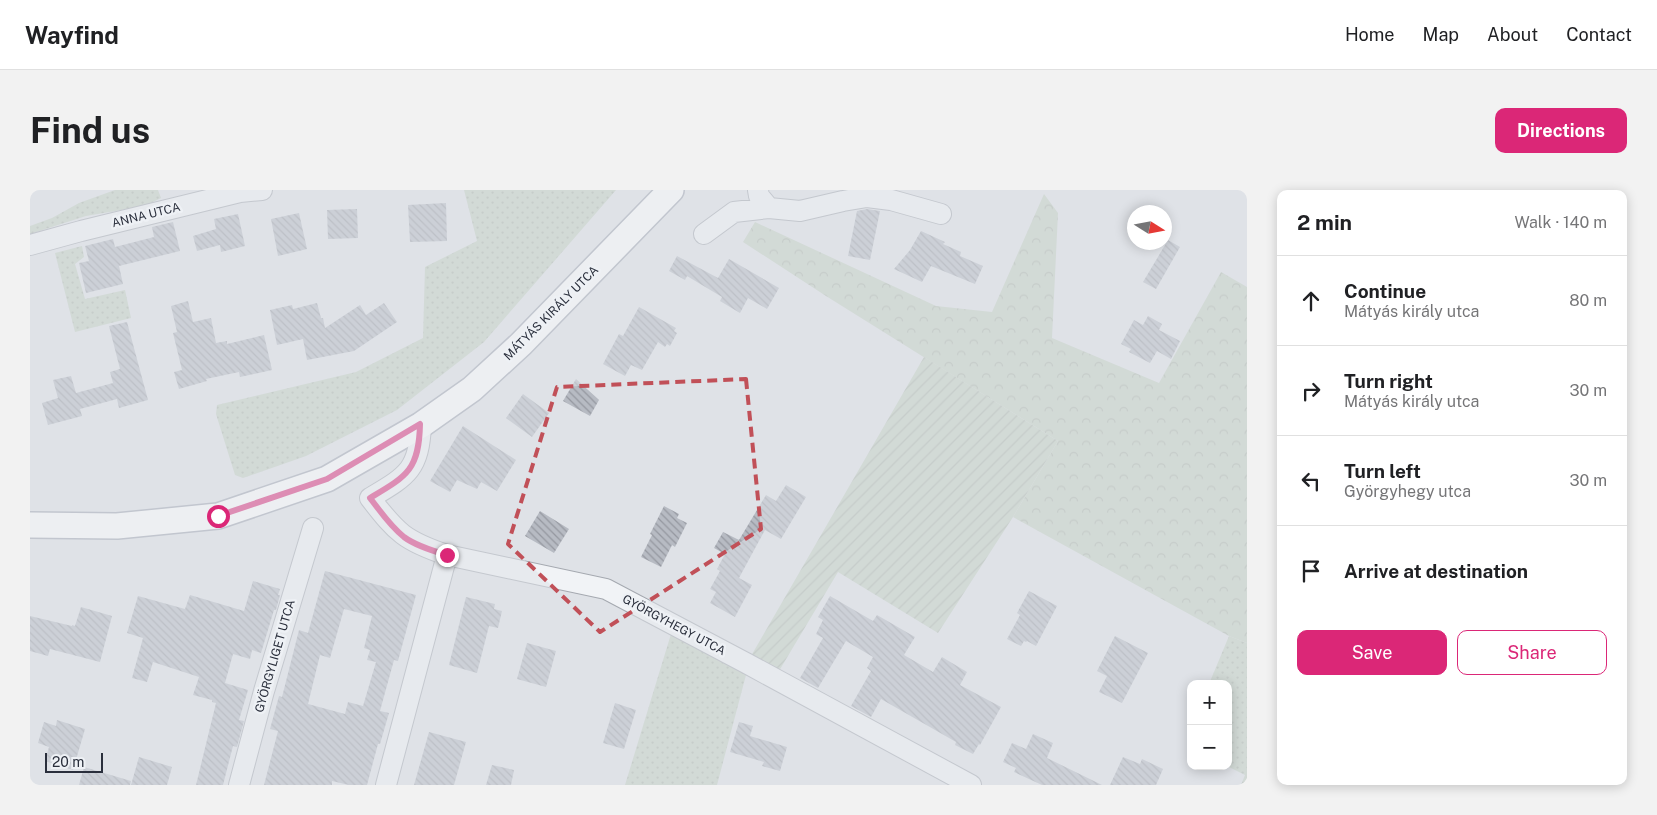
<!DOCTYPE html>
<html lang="en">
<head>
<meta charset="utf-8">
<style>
	body { margin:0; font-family:"Public Sans",sans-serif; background:#f2f2f2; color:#202124 }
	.controls { position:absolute; right:15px; bottom:15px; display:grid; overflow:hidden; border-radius:10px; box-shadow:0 2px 12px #0003 }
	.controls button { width:45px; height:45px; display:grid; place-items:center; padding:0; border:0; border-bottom:1px solid #e0e0e0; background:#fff; color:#202124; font:25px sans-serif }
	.compass { position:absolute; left:1097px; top:15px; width:45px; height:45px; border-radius:50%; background:#fff; box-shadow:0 2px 12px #0003; rotate:101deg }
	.scale { position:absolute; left:15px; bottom:12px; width:58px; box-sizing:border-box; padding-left:5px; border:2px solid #2a2f3c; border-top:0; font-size:14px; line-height:18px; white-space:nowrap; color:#2a2f3c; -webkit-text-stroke:4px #eef1f5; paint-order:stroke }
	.stop { position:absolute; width:15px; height:15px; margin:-11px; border:4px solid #db2777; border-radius:50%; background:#fff }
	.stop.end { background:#db2777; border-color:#fff; box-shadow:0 1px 5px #0008 }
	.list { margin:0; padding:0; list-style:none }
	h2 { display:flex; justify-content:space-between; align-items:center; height:65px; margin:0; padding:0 20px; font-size:21px }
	h2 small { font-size:16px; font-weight:400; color:#757577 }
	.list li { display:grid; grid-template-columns:32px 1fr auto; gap:15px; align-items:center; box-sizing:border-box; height:90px; padding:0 20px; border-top:1px solid #e0e0e0 }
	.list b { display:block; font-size:19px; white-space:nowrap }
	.list p { margin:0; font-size:16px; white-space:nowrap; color:#757577 }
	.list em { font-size:16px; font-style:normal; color:#757577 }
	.actions { display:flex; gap:10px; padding:15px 20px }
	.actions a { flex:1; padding:11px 0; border:1px solid #db2777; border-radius:10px; text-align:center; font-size:18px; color:#db2777 }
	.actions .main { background:#db2777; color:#fff }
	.icon { flex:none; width:28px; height:28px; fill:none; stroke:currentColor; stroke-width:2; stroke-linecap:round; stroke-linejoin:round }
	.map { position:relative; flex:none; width:1217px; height:595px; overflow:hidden; border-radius:10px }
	header { display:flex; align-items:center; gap:30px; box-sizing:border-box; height:70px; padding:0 25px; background:#fff; border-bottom:1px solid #e0e0e0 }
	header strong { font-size:24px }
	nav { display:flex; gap:28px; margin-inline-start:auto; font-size:18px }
	.intro { display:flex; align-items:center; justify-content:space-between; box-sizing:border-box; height:120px; padding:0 30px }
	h1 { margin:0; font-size:35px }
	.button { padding:12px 22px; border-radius:10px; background:#db2777; color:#fff; font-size:18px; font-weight:700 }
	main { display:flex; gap:30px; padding:0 30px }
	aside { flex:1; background:#fff; border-radius:10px; box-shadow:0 2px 12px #0003 }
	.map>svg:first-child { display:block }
	.grass { fill:url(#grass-dots) }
	.forest { fill:url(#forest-crowns) }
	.garden { fill:url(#garden-furrows) }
	.building { fill:url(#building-back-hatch); fill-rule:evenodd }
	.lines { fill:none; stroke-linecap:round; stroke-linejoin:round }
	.minor-casing { stroke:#a5a9b0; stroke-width:22 }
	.major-casing { stroke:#a0a5b1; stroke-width:28 }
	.minor { stroke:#f1f3f6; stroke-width:20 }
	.major { stroke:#fff; stroke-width:25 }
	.route { stroke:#db2777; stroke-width:6 }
	.marked { fill:none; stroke:#c15058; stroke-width:4; stroke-dasharray:10 6; stroke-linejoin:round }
	.labels { text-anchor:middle; stroke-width:5; stroke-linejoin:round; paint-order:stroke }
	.street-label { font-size:12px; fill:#2a2f3c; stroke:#eef1f5 }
</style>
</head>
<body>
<header>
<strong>Wayfind</strong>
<nav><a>Home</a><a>Map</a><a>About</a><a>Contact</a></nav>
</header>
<div class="intro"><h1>Find us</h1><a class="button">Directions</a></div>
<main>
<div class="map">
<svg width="1217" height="595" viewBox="0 0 1217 595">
	<defs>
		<pattern id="grass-dots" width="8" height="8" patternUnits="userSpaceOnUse" patternTransform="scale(1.25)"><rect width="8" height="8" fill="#c4d0c1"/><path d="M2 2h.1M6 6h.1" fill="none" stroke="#a9b3a7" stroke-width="1.8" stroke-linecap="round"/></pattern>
		<pattern id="forest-crowns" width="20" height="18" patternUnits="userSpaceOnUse" patternTransform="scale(1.25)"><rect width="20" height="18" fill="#c4d0c1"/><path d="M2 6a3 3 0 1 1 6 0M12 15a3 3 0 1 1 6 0" fill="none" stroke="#a9b3a7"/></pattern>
		<pattern id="garden-furrows" width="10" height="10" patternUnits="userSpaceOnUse" patternTransform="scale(1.25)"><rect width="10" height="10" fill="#c4d0c1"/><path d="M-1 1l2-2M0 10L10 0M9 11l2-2" fill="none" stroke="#a9b3a7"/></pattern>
		<pattern id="building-back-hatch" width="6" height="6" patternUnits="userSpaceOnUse" patternTransform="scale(1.25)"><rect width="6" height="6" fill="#b7bbc3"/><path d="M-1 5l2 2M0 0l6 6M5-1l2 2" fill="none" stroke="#9598a0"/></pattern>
	</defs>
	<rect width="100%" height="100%" fill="#dfe2e7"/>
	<path class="grass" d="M 85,0 L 128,0 L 131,8 L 115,16 L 56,26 L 0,44 L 0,36 L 22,28 L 49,13 Z
		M 434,0 L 586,0 L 454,152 L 367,220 L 276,266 L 213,288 L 205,285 L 186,224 L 187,215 L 326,182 L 393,148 L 395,77 L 447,51 Z
		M 52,56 L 54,67 L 45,74 L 55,109 L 95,100 L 101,128 L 45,142 L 25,63 Z
		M 641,444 L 721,466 L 687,595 L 595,595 Z
		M 1199,446 L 1217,453 L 1217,595 L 1211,595 L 1215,585 L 1197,576 L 1198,494 L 1179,494 Z"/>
	<path class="forest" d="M 1014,4 L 1028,23 L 1022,148 L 1129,193 L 1191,82 L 1217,97 L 1217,453 L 1199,446 L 983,327 L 1028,251 L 796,106 L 713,52 L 725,32 L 906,116 L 962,122 Z"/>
	<path class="garden" d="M 894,167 L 1028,251 L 983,327 L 908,443 L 808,382 L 749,481 L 721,466 Z"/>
	<path class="building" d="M 416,13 L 417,51 L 380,52 L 378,15 Z
		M 327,19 L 328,48 L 298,49 L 297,20 Z
		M 837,19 L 850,21 L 840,70 L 818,66 L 827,21 Z
		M 269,23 L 277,59 L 248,66 L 241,29 Z
		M 208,24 L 215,56 L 191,62 L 190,55 L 167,61 L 163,46 L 186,39 L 184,29 Z
		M 143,32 L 150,61 L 89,76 L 93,94 L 56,103 L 49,73 L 59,71 L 55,56 L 83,49 L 85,57 L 124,47 L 122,37 Z
		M 891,41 L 915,52 L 913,54 L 931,62 L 930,66 L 953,76 L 945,94 L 901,76 L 892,92 L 864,79 L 880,60 Z
		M 1138,50 L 1150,57 L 1126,99 L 1113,92 Z
		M 647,66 L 688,88 L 699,69 L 749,98 L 737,119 L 718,108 L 710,123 L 690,111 L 692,107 L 657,86 L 655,90 L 639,81 Z
		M 158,111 L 163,132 L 181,128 L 186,153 L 197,151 L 197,154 L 234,145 L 242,180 L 210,187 L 209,182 L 176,189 L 177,191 L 149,199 L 144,182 L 152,180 L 143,143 L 147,142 L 141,116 Z
		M 287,113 L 291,128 L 293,128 L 295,138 L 330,115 L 336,125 L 354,113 L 367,132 L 324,161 L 277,170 L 273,149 L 247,155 L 240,120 L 262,115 L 263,119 Z
		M 609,117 L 646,138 L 644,141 L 647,143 L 640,156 L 637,154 L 635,157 L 628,152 L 612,180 L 601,175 L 595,186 L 573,174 L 589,144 L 593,146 Z
		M 1118,126 L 1132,134 L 1129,140 L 1150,151 L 1141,169 L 1127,161 L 1120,173 L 1099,162 L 1101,159 L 1091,154 L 1104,130 L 1113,135 Z
		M 97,132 L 118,210 L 89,218 L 87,209 L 50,219 L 52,226 L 18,235 L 12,213 L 28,208 L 23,190 L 41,186 L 46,203 L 83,193 L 80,182 L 90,179 L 79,136 Z
		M 546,189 L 569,210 L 560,226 L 533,211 Z
		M 493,204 L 519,223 L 502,247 L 476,228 Z
		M 433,236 L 486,270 L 467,301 L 451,292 L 447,299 L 427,290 L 420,302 L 400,291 Z
		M 756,295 L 776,307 L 751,349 L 735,340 L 709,388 L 722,395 L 705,427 L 680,413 L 686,402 L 680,399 L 690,381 L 687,379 L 695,364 L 684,358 L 693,342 L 709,350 L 736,305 L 746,311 Z
		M 634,316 L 649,324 L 647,328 L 657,333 L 645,357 L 642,355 L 631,377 L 611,367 L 622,345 L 620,344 Z
		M 510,321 L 539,339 L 524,363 L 495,346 Z
		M 295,381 L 386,405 L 368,471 L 364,470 L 350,521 L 359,523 L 350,554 L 348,554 L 337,595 L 319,595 L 302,591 L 302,595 L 234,595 L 248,541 L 240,539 L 249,506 L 252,507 L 269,440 L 278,443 ZM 314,419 L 342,426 L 334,458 L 340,460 L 337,470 L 346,472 L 333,516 L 318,512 L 315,524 L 278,514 L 290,465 L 300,468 Z
		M 223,391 L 250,399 L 248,405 L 250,405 L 246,420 L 244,420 L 231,463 L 222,460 L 220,469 L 203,464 L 195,493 L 218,500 L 209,530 L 214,531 L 207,557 L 203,556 L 193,595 L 166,595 L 186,513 L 182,512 L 182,510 L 163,505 L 169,487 L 123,472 L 117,492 L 102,488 L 113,448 L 97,443 L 108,406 L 155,419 L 160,405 L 214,421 Z
		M 999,401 L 1027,416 L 1006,456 L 997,451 L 996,452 L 994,451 L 991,456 L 977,449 L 990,425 L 987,423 Z
		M 800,406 L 843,431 L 847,425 L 885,447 L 874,465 L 903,482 L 912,467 L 937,482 L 930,495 L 971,517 L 950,555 L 949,554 L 943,564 L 925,555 L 926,552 L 851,509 L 841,527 L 821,516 L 841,481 L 837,478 L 843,467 L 816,451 L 788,498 L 770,488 L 793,448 L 786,444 L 793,430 L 788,427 Z
		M 436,407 L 465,414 L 464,419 L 472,421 L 468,438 L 459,436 L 447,483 L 419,475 Z
		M 51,417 L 82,426 L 70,472 L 20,459 L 18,466 L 0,461 L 0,426 L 42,436 L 42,435 L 45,436 Z
		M 1085,446 L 1118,463 L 1092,513 L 1069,502 L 1077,486 L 1067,481 Z
		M 497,453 L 526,461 L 516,497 L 487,489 Z
		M 585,513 L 606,520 L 594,559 L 573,553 Z
		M 27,530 L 55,539 L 43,580 L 15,571 L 19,557 L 8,553 L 14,532 L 26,536 Z
		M 709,532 L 723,536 L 720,546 L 757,557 L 750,581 L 732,576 L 734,572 L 700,562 Z
		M 399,542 L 436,552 L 424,595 L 384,595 Z
		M 1003,544 L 1023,553 L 1017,568 L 1072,595 L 1012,595 L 984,582 L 986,578 L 973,572 L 982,553 L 996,559 Z
		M 109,567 L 142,577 L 137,595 L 101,595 Z
		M 1093,567 L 1110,574 L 1112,569 L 1133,579 L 1126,595 L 1080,595 Z
		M 462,575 L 484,580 L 481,595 L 456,595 Z
		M 54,577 L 101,591 L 100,595 L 49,595 Z"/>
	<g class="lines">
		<g class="minor-casing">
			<path id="minor" d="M 728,0 L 729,6 L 739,18 L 770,21 L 813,11 L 837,7 L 861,10 L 911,24
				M 674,44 L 704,22 L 739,18
				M 0,55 L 51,41 L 210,2 L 232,0
				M 391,235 C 389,280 377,286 340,308 C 367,343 375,351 417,365 L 576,399 L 716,473 L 941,595
				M 209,595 L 234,501 L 283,338
				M 356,595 L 417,365"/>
		</g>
		<g class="major-casing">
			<path id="major" d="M 0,335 L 87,336 L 188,326 L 297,289 L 391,235 L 442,199 L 491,154 L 641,0"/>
		</g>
		<use href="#minor" class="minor"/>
		<use href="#major" class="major"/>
	</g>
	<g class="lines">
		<path class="route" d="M 188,326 L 297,289 L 390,234 C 389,280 377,286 340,308 C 351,322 360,336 374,347 C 386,356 403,361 417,365"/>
	</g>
	<path d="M0 0H1217V595H0ZM 716,189 L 731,339 L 570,442 L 478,354 L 527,197 Z" fill="#dfe2e7" fill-opacity=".55" fill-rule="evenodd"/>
	<path class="marked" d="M 716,189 L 731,339 L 570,442 L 478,354 L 527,197 Z"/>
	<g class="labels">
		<g class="street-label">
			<text transform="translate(116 25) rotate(-14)" y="4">ANNA UTCA</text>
			<text transform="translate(521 123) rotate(-45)" y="4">MÁTYÁS KIRÁLY UTCA</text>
			<text transform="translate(644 435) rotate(28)" y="4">GYÖRGYHEGY UTCA</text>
			<text transform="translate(245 466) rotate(-74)" y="4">GYÖRGYLIGET UTCA</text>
		</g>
	</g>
</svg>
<div class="controls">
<button>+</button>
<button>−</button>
</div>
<svg class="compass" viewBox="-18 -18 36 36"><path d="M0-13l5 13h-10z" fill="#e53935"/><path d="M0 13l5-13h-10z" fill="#757577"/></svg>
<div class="scale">20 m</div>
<div class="stop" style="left:188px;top:326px"></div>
<div class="stop end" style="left:417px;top:365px"></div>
</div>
<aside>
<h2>2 min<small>Walk · 140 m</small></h2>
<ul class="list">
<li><svg class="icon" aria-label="ahead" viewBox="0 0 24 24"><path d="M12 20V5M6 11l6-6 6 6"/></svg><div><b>Continue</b><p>Mátyás király utca</p></div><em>80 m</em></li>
<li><svg class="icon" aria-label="right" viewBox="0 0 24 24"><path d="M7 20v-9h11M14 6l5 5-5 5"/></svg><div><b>Turn right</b><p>Mátyás király utca</p></div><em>30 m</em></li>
<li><svg class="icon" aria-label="left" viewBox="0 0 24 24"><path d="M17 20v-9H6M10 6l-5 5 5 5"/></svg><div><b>Turn left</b><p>Györgyhegy utca</p></div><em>30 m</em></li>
<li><svg class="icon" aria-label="arrive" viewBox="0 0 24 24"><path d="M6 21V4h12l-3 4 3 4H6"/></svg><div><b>Arrive at destination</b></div></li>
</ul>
<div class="actions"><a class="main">Save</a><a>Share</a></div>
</aside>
</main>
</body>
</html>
